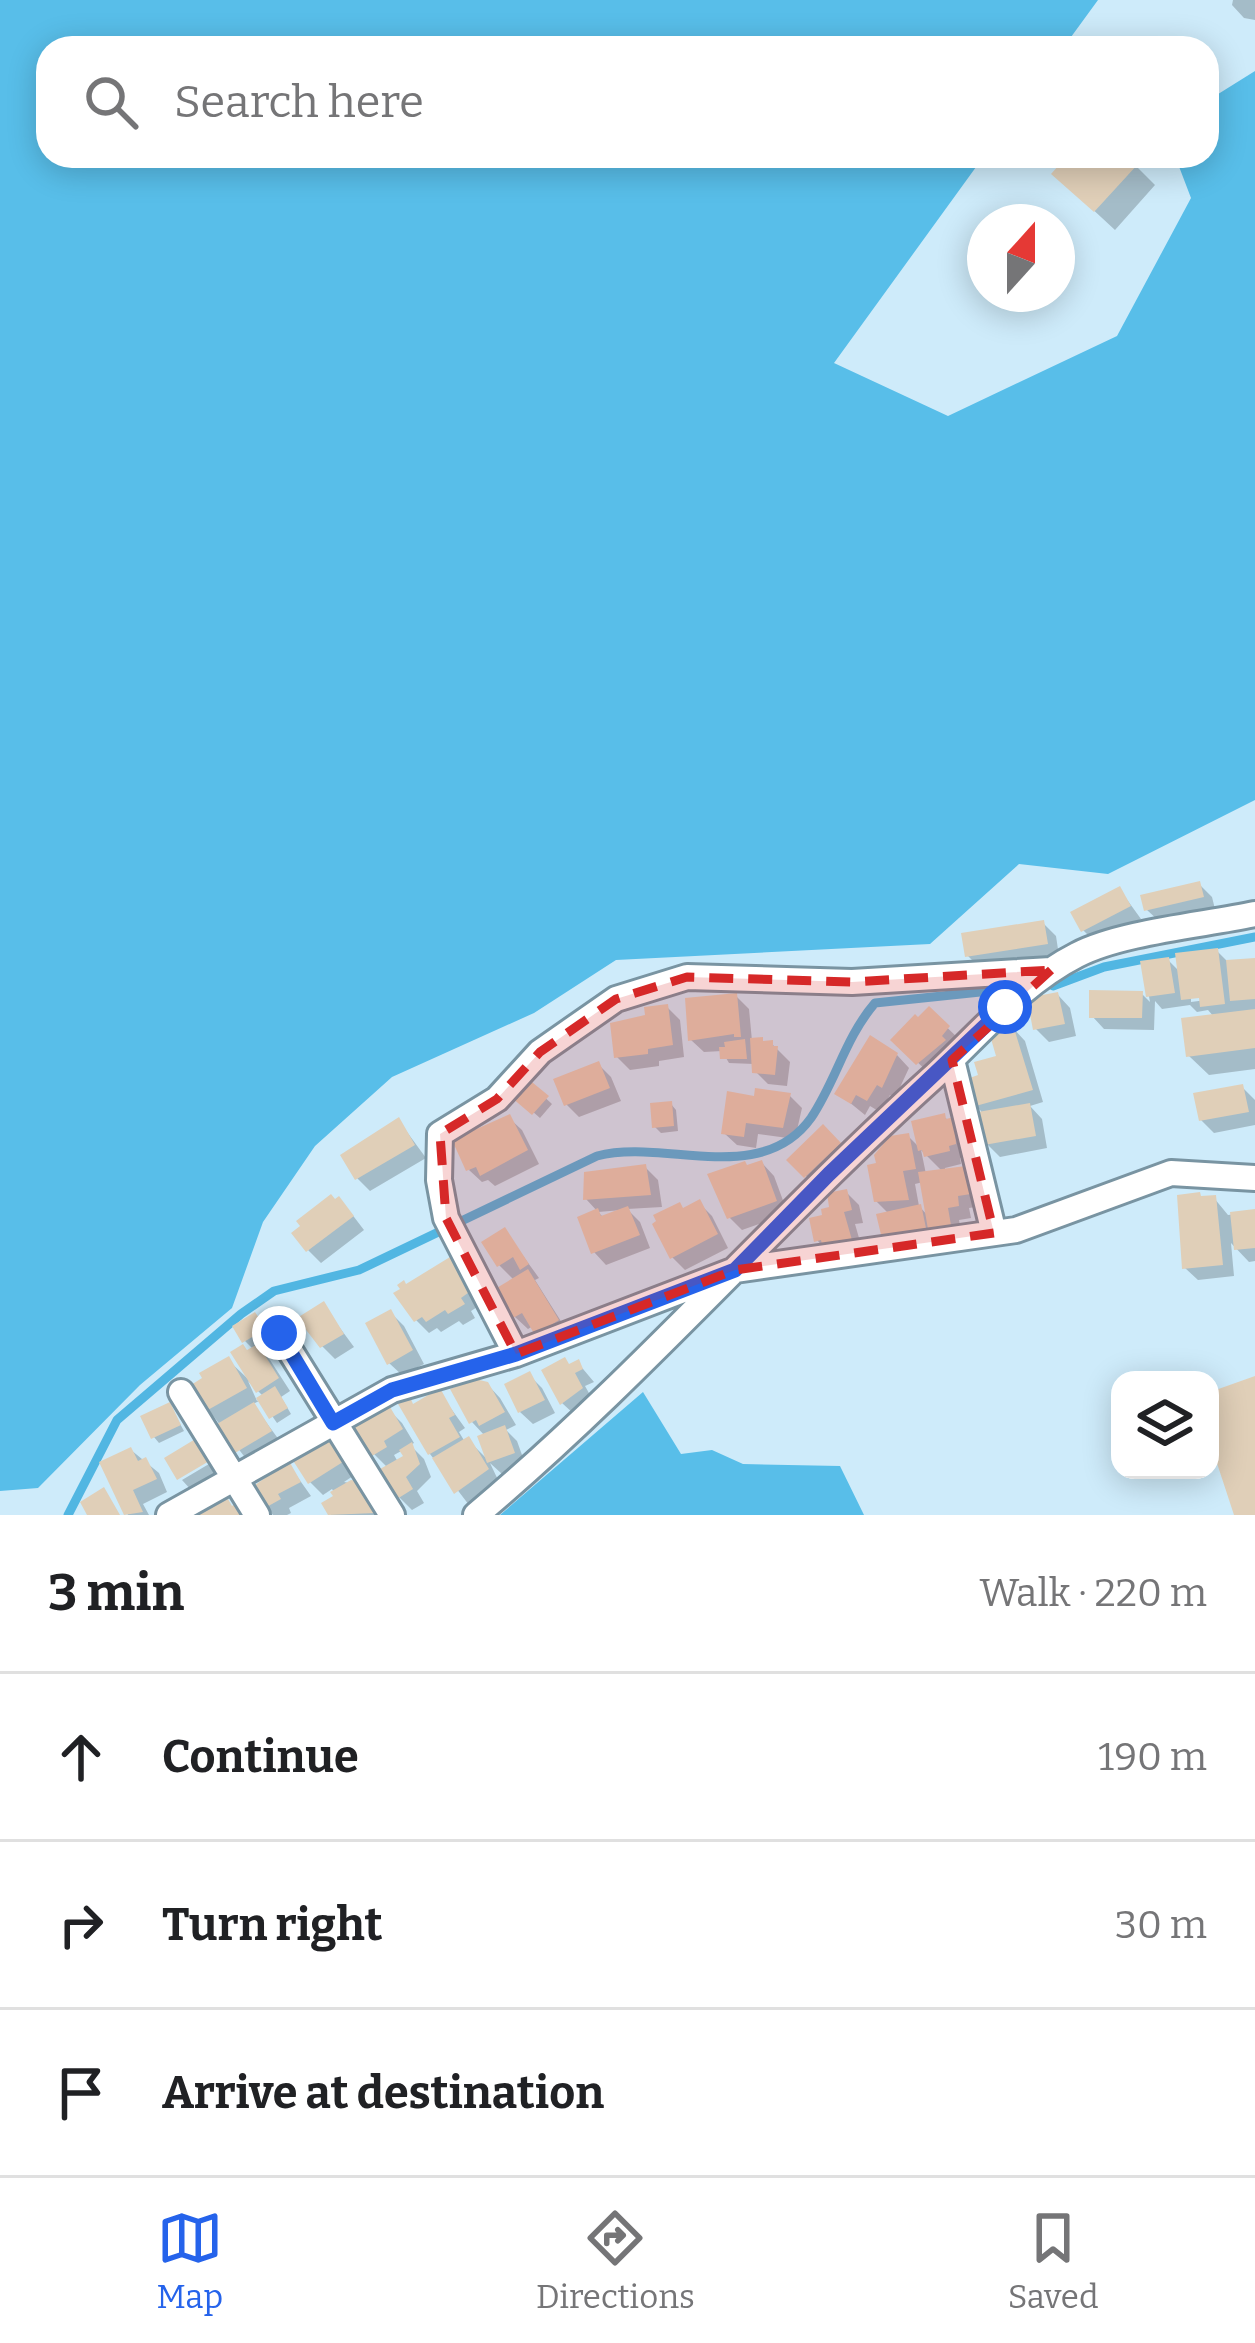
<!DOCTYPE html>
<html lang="en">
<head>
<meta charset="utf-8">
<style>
	body { margin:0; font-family:Bitter,serif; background:#f2f2f2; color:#202124 }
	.controls { position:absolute; right:36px; bottom:36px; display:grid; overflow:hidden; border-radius:24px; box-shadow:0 6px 30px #0003 }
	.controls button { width:108px; height:108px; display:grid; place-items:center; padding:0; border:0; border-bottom:3px solid #e0e0e0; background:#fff; color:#202124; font:60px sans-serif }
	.compass { position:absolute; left:967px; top:204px; width:108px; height:108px; border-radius:50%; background:#fff; box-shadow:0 6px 30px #0003; rotate:21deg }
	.stop { position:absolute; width:36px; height:36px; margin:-27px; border:9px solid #2563eb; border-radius:50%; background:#fff }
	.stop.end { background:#2563eb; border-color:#fff; box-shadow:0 3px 12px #0008 }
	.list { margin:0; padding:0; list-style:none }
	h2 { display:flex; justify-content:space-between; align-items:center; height:156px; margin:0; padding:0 48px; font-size:51px }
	h2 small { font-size:39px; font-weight:400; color:#757577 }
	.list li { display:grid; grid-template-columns:78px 1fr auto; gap:36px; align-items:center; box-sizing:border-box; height:168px; padding:0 48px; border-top:3px solid #e0e0e0 }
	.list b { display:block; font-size:45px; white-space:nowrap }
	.list em { font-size:39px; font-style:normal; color:#757577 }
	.icon { flex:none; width:66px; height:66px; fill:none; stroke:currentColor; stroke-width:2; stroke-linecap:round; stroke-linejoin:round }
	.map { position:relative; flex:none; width:1255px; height:1515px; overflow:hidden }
	.search { position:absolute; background:#fff; box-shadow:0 6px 30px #0003; left:36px; right:36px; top:36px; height:132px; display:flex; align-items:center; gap:30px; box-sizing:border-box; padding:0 42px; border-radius:36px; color:#757577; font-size:45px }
	.sheet { height:660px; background:#fff }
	nav { display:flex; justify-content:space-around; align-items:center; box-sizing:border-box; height:168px; border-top:3px solid #e0e0e0; background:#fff; font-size:33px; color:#757577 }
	nav a { display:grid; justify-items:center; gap:6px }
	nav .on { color:#2563eb }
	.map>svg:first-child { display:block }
	.forest { fill:#58bee9 }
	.shadow { fill:#0003; fill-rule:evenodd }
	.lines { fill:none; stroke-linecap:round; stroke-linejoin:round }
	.stream { stroke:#51b6e2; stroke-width:9 }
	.building { fill:#e0cfb8 }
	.minor-casing { stroke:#7994a2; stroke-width:30 }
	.minor { stroke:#fff; stroke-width:24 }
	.route { stroke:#2563eb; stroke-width:15 }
	.marked { fill:#d62828; fill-opacity:0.2; stroke:#d62828; stroke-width:9; stroke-dasharray:24 15; stroke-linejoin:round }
</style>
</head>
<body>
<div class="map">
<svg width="1255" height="1515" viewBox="0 0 1255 1515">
	<rect width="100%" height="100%" fill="#ceebfa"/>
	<path class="forest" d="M 0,0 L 1098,0 L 1063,48 L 48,48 L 48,156 L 984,156 L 834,363 L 948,416 L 1117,336 L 1191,198 L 1175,156 L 1207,156 L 1207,101 L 1255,71 L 1255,800 L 1108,874 L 1019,864 L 930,944 L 616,960 L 534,1013 L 392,1077 L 315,1146 L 263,1222 L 232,1308 L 140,1385 L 38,1488 L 0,1491 Z
		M 643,1392 L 681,1454 L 712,1450 L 743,1464 L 840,1466 L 864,1515 L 500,1515 Z"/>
	<path class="shadow" d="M 1233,0 L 1255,0 L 1255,20 L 1244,18 L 1232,5 Z
		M 1171,38 L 1183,48 L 1163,48 Z
		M 1072,156 L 1126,156 L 1155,185 L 1115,230 L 1075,193 Z
		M 1199,884 L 1212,897 L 1215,909 L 1160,922 L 1147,910 Z
		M 1120,890 L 1141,919 L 1096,943 L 1083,930 Z
		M 1043,923 L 1056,936 L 1059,956 L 981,969 L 968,956 Z
		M 1217,951 L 1229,963 L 1255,961 L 1255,1069 L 1209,1075 L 1189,1056 L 1214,1017 L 1208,1010 L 1197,1012 L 1190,1005 L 1162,1009 L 1155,1001 L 1154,1030 L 1104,1029 L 1092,1016 L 1142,994 L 1150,1002 L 1143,963 L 1168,960 L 1180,972 ZM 1191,996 L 1214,999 L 1191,1002 Z
		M 1058,995 L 1070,1008 L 1076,1036 L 1049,1042 L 1036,1029 Z
		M 736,996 L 749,1009 L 752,1041 L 771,1043 L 790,1062 L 787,1086 L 768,1084 L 755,1071 L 754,1064 L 729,1063 L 722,1051 L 704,1052 L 691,1040 Z
		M 667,1007 L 680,1020 L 684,1057 L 659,1061 L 659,1066 L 630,1070 L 617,1057 L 648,1017 Z
		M 929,1010 L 961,1041 L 931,1075 L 894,1040 Z
		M 1013,1028 L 1025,1041 L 1043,1102 L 1030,1106 L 1042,1119 L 1047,1148 L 1000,1157 L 987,1144 L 981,1111 L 975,1105 L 982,1077 L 999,1058 Z
		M 897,1055 L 909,1068 L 895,1098 L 890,1095 L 880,1112 L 870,1106 L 865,1115 L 838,1093 Z
		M 598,1064 L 611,1077 L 621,1101 L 579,1117 L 566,1104 Z
		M 528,1082 L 552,1104 L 540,1118 L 515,1096 Z
		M 1242,1087 L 1255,1100 L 1255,1125 L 1214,1133 L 1201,1120 Z
		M 789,1095 L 802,1108 L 795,1139 L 758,1134 L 756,1148 L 737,1145 L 724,1133 L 757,1099 Z
		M 671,1104 L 676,1110 L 678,1131 L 661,1133 L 655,1127 Z
		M 944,1117 L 966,1133 L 967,1156 L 960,1158 L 961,1164 L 945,1168 L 945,1172 L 965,1169 L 978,1182 L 982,1206 L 969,1208 L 971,1218 L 959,1220 L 963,1243 L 945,1246 L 889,1214 L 876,1201 L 879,1166 L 908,1136 L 920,1148 ZM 921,1150 L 943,1172 L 926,1174 ZM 923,1182 L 929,1217 L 919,1206 L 915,1184 Z
		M 509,1118 L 522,1130 L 539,1164 L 495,1186 L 488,1180 L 482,1182 L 469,1170 Z
		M 399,1121 L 426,1158 L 370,1191 L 357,1178 Z
		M 823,1128 L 852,1157 L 819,1189 L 790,1160 Z
		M 762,1163 L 774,1176 L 788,1214 L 742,1230 L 729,1217 L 748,1168 Z
		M 645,1167 L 658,1180 L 662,1207 L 627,1209 L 640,1222 L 650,1248 L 606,1265 L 594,1252 L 598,1212 L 604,1218 L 622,1210 L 598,1212 L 586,1199 Z
		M 846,1192 L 859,1205 L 863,1223 L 855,1224 L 865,1259 L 839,1264 L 817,1240 Z
		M 1214,1198 L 1228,1215 L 1255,1212 L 1255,1261 L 1249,1262 L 1231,1243 L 1234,1276 L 1198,1280 L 1185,1268 Z
		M 699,1203 L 712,1216 L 728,1248 L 685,1270 L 672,1257 L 684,1211 Z
		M 351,1213 L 364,1230 L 321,1263 L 308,1250 Z
		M 505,1231 L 539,1278 L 535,1280 L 569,1334 L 550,1345 L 533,1326 L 528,1329 L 515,1317 L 515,1281 L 499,1265 Z
		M 450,1260 L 482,1304 L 471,1311 L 475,1318 L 463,1325 L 459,1321 L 441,1332 L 437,1328 L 429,1333 L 416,1320 L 407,1287 Z
		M 323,1305 L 354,1347 L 335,1359 L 322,1346 Z
		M 391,1313 L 404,1326 L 424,1364 L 402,1375 L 389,1363 Z
		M 260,1321 L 269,1335 L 254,1344 L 270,1360 L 290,1391 L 281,1397 L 291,1414 L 277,1423 L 261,1400 L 253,1404 L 282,1444 L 250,1464 L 208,1409 L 228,1360 L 247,1378 L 248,1353 L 254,1350 L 245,1341 ZM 248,1381 L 264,1397 L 257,1401 Z
		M 578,1363 L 594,1382 L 585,1386 L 594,1402 L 575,1415 L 562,1403 L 571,1367 Z
		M 529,1375 L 542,1388 L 555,1413 L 533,1424 L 520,1412 Z
		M 487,1384 L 500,1398 L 516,1425 L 506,1430 L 517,1441 L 526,1466 L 502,1474 L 490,1463 L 499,1482 L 469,1505 L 430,1454 L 415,1406 L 439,1392 L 465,1428 L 459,1432 L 465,1442 L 468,1440 L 488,1460 L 485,1436 L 472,1422 Z
		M 170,1406 L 184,1431 L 159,1443 L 154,1437 Z
		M 389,1410 L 402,1423 L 414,1443 L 410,1445 L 424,1459 L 431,1477 L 417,1491 L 424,1503 L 412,1510 L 399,1497 L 388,1468 L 374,1454 ZM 403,1450 L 407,1457 L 398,1462 L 394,1455 Z
		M 131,1450 L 159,1473 L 167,1492 L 143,1504 L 149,1515 L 128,1515 L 103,1463 Z
		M 343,1452 L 356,1474 L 344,1482 L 355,1484 L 379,1515 L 331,1515 L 325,1504 L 337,1497 L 332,1489 L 323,1495 L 310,1482 Z
		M 214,1461 L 221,1473 L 192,1491 L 182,1480 Z
		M 289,1465 L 311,1496 L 289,1508 L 291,1513 L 287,1515 L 273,1515 L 266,1507 Z"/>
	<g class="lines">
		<path class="stream" d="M 1053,986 L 1104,967 L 1255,937
			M 68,1515 L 117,1420 L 241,1314 L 274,1291 L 359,1270 L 597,1156 C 664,1138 761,1188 811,1118 C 836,1081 845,1038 875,1003 L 1009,989"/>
	</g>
	<path class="building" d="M 1067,156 L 1130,156 L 1138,164 L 1094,212 L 1051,174 Z
		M 1200,881 L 1204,897 L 1144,911 L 1140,895 Z
		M 1120,886 L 1131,906 L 1081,932 L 1070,912 Z
		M 1044,920 L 1048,944 L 965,957 L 961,933 Z
		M 1218,948 L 1225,1004 L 1200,1007 L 1199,998 L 1181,1000 L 1175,953 Z
		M 1169,957 L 1175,993 L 1146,997 L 1140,961 Z
		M 1255,958 L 1255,999 L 1230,1001 L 1226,960 Z
		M 1089,990 L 1143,991 L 1142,1018 L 1089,1018 Z
		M 1058,992 L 1065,1024 L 1033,1030 L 1027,998 Z
		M 737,993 L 741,1037 L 734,1037 L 734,1034 L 688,1041 L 685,998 Z
		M 668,1004 L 673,1045 L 648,1049 L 648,1054 L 614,1058 L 610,1023 L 645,1015 L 644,1007 Z
		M 929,1006 L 950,1026 L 942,1036 L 946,1040 L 916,1065 L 890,1040 L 915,1014 L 918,1017 Z
		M 1255,1009 L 1255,1048 L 1186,1057 L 1181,1018 Z
		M 1013,1025 L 1033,1090 L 972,1107 L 964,1080 L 978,1075 L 974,1062 L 996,1056 L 989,1032 Z
		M 870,1035 L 898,1053 L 882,1088 L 877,1085 L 867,1101 L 856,1095 L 851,1104 L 834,1094 Z
		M 763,1037 L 763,1041 L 773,1040 L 773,1046 L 778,1046 L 775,1075 L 752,1073 L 750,1038 Z
		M 745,1039 L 747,1059 L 720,1059 L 719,1047 L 725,1047 L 724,1042 Z
		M 599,1061 L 610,1088 L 564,1106 L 553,1079 Z
		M 527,1078 L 549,1096 L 532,1115 L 511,1097 Z
		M 1243,1084 L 1249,1112 L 1199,1121 L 1193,1093 Z
		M 755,1088 L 791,1093 L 783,1128 L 746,1123 L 744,1137 L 721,1134 L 727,1091 L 754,1096 Z
		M 672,1101 L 674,1126 L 652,1128 L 650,1103 Z
		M 1030,1103 L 1036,1136 L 984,1145 L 978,1112 Z
		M 945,1113 L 946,1119 L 954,1117 L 956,1144 L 949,1146 L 950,1151 L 924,1157 L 922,1150 L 918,1151 L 911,1121 Z
		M 510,1114 L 528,1150 L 480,1176 L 476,1167 L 466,1171 L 452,1140 Z
		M 399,1117 L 415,1145 L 355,1180 L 340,1155 Z
		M 823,1124 L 841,1143 L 804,1178 L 786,1160 Z
		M 909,1133 L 916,1169 L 903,1171 L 909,1200 L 874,1202 L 867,1165 L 876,1163 L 874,1155 L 890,1136 Z
		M 762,1160 L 777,1201 L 727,1219 L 707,1174 L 745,1161 L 747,1165 Z
		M 646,1164 L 651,1195 L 583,1200 L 584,1172 Z
		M 966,1166 L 971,1194 L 958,1196 L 959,1206 L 948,1208 L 952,1231 L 929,1235 L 918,1172 Z
		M 847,1189 L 852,1210 L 844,1212 L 854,1247 L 824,1253 L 821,1240 L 814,1242 L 809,1218 L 822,1215 L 821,1209 L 829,1207 L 827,1193 Z
		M 1200,1192 L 1201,1196 L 1216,1195 L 1223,1265 L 1182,1269 L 1177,1195 Z
		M 331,1194 L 335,1199 L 339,1196 L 354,1216 L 306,1252 L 291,1233 L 300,1226 L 296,1221 Z
		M 700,1199 L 718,1234 L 670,1259 L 652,1224 L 656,1221 L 653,1215 L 680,1202 L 683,1208 Z
		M 921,1204 L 927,1233 L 883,1243 L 876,1214 Z
		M 628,1206 L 640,1235 L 591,1254 L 577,1217 L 598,1208 L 601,1216 Z
		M 1255,1209 L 1255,1248 L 1234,1250 L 1230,1212 Z
		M 505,1227 L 529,1264 L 520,1270 L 513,1257 L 497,1267 L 481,1242 Z
		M 450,1257 L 472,1290 L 461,1298 L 465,1304 L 448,1314 L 445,1310 L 426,1322 L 422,1317 L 414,1322 L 393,1293 L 400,1289 L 397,1285 L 404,1280 L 406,1284 Z
		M 528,1269 L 559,1320 L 535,1335 L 522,1313 L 513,1318 L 495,1289 Z
		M 324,1301 L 344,1334 L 320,1348 L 297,1318 Z
		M 391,1309 L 413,1350 L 387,1365 L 365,1323 Z
		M 255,1312 L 266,1329 L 242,1343 L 232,1326 Z
		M 243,1344 L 247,1350 L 258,1344 L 279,1378 L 256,1393 L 230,1352 Z
		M 229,1356 L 247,1388 L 206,1411 L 191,1385 L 202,1378 L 199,1373 Z
		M 565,1357 L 569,1364 L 579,1359 L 583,1369 L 575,1373 L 583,1388 L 560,1405 L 541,1370 Z
		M 530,1371 L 545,1400 L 518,1413 L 504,1384 Z
		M 1255,1376 L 1255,1515 L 1234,1515 L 1210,1442 L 1210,1392 Z
		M 475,1379 L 488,1382 L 505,1412 L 479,1426 L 476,1420 L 469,1424 L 450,1389 Z
		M 275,1386 L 288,1408 L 269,1419 L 256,1398 Z
		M 440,1388 L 455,1415 L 449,1418 L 460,1437 L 428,1455 L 398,1404 L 410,1397 L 413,1404 Z
		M 170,1402 L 181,1425 L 151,1439 L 140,1416 Z
		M 254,1402 L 272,1431 L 235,1453 L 217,1424 Z
		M 390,1407 L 403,1429 L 384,1441 L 387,1447 L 372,1456 L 351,1427 Z
		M 505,1425 L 515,1453 L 487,1463 L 477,1436 Z
		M 331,1435 L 346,1460 L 308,1484 L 292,1459 Z
		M 469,1436 L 489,1469 L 454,1494 L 432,1458 Z
		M 197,1438 L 211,1460 L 177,1480 L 164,1458 Z
		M 412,1442 L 420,1464 L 406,1477 L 413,1489 L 397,1499 L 380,1469 L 403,1456 L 399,1450 Z
		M 131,1447 L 138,1461 L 146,1457 L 157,1479 L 133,1490 L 143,1512 L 124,1515 L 99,1462 Z
		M 289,1461 L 301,1482 L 278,1494 L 281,1499 L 263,1509 L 255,1485 Z
		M 351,1480 L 357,1481 L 375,1513 L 328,1515 L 321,1503 L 333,1496 L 330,1492 Z
		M 104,1487 L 120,1515 L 87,1515 L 80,1502 Z
		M 228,1499 L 232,1506 L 238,1502 L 245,1515 L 193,1515 Z"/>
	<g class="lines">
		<g class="minor-casing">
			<path id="minor" d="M 952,1060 L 994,1233
				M 279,1333 L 392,1515
				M 516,1354 L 446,1218 L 439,1180 L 440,1134 L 497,1099 L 540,1052 L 616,999 L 687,977 L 852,982 L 1051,970
				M 181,1392 L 257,1515
				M 169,1515 L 392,1390 L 516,1354 L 735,1270 L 1016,1230 L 1171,1173 L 1255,1178
				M 476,1515 C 637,1380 775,1220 931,1079 C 978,1036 1020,984 1077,955 C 1121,932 1204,925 1255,914"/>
		</g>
		<use href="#minor" class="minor"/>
	</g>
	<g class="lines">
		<path class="route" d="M 279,1333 L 333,1423 L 392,1390 L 516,1354 L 735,1270 L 829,1174 L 1005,1007"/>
	</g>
	<path class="marked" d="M 1051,970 L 952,1060 L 994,1233 L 735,1270 L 516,1354 L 446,1218 L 440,1134 L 497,1099 L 540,1052 L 616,999 L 687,977 L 852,982 Z"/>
</svg>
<div class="controls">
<button><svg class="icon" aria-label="layers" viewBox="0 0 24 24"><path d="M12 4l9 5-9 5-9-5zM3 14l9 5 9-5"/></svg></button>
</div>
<svg class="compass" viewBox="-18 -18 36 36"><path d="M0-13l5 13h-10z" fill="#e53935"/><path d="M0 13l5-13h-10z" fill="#757577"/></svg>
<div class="stop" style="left:1005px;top:1007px"></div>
<div class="stop end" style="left:279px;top:1333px"></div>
<div class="search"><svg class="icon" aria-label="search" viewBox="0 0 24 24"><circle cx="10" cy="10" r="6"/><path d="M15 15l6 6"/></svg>Search here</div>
</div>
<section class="sheet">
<h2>3 min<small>Walk · 220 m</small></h2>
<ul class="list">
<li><svg class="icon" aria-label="ahead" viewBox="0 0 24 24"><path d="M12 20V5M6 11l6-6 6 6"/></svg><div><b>Continue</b></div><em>190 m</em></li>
<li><svg class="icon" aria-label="right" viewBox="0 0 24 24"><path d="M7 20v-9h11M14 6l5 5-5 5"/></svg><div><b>Turn right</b></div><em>30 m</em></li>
<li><svg class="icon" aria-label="arrive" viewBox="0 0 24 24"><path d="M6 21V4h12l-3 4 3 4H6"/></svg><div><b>Arrive at destination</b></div></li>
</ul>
</section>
<nav>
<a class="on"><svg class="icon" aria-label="map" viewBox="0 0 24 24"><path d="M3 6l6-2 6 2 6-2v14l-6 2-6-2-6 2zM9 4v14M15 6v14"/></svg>Map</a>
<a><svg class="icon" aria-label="directions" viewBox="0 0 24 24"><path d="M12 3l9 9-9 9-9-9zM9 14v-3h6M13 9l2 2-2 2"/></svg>Directions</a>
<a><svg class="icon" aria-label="saved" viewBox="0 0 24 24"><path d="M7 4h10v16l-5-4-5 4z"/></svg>Saved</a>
</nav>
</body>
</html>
